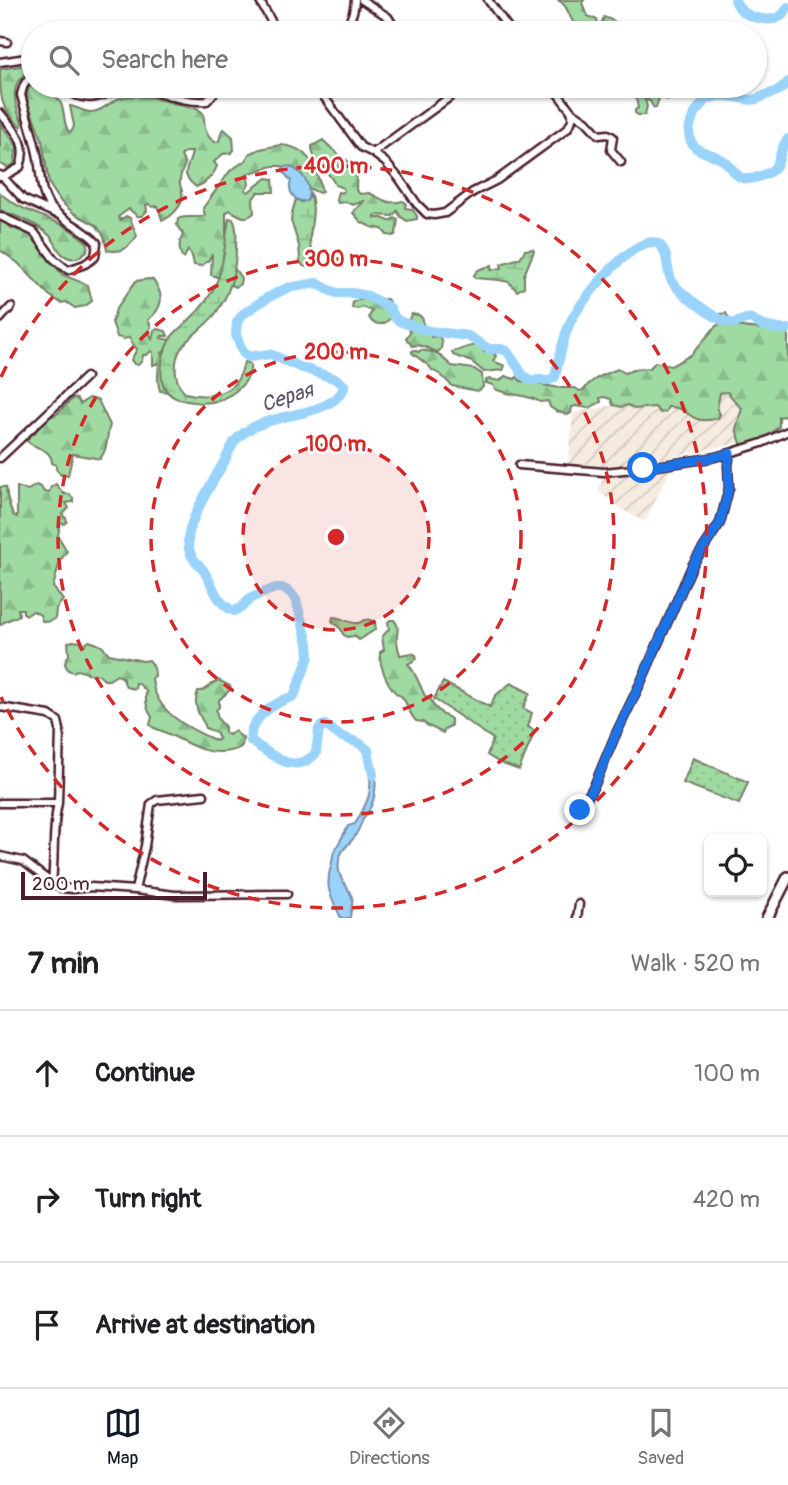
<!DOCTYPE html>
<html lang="en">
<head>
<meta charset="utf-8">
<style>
	body { margin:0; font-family:Pangolin,sans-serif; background:#f2f2f2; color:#202124 }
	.controls { position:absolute; right:21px; bottom:21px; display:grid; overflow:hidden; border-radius:10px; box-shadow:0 2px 5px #0004 }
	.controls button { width:63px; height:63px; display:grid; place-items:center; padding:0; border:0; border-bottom:2px solid #e0e0e0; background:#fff; color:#202124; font:35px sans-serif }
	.scale { position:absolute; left:21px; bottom:18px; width:186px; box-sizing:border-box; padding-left:7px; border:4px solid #4a1f2b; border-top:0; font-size:19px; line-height:24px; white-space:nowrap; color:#4a1f2b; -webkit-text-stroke:5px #fff; paint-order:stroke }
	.stop { position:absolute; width:21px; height:21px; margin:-16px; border:5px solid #1a73e8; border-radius:50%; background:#fff }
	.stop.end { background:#1a73e8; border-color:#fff; box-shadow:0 2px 7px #0008 }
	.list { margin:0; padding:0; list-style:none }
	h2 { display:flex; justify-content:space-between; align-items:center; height:91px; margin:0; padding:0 28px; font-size:30px }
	h2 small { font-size:23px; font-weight:400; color:#757577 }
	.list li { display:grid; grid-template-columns:46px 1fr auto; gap:21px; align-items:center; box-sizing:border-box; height:126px; padding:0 28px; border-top:2px solid #e0e0e0 }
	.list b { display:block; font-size:26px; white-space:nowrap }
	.list em { font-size:23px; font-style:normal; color:#757577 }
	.icon { flex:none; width:38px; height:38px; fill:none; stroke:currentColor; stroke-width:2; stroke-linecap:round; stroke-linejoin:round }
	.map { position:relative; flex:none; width:788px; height:918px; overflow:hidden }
	.search { position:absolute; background:#fff; box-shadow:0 2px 5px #0004; left:21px; right:21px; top:21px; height:77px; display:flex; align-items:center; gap:18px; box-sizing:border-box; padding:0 24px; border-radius:38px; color:#757577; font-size:26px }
	.sheet { height:469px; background:#fff }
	nav { display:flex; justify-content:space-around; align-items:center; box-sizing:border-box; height:98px; border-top:2px solid #e0e0e0; background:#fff; font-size:19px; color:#757577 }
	nav a { display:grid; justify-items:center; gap:4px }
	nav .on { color:#111827 }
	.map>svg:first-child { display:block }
	.industrial { fill:url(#industrial-furrows) }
	.forest { fill:url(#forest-firs); stroke:#747c66; stroke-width:2 }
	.wetland { fill:url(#wetland-marsh); stroke:#747c66; stroke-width:2 }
	.park { fill:url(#park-dots); stroke:#747c66; stroke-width:2 }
	.water { fill:#9ad3fa; stroke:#7a8ba7; stroke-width:2 }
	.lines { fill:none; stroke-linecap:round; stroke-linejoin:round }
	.river { stroke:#9ad3fa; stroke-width:10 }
	.street-casing { stroke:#4a1f2b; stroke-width:11 }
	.secondary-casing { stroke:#4a1f2b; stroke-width:14 }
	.street { stroke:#fff; stroke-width:6 }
	.secondary { stroke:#fff; stroke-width:9 }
	.route { stroke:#1a73e8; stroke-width:9 }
	.ring { fill:none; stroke:#d62828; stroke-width:3.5; stroke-dasharray:12 9 }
	.labels { text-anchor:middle; stroke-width:5; stroke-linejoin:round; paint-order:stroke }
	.water-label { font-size:21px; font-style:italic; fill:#625569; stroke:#fff }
	.centre { fill:#d62828; stroke:#fff; stroke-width:3.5 }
	.ring-label { font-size:21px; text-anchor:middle; font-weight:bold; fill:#d62828; stroke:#fff; stroke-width:5; stroke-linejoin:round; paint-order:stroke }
</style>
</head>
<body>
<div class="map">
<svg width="788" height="918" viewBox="0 0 788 918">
	<defs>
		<pattern id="industrial-furrows" width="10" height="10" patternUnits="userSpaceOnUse" patternTransform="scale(1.75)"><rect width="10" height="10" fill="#f6ebdf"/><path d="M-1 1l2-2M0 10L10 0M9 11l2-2" fill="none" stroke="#d4c9c0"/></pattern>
		<pattern id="forest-firs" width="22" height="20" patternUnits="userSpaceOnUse" patternTransform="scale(1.75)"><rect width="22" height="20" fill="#9edaa1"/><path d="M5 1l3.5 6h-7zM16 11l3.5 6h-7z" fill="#8abb8b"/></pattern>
		<pattern id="wetland-marsh" width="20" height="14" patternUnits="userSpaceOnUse" patternTransform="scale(1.75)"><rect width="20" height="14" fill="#9edaa1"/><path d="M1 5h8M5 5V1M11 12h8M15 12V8" fill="none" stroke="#8abb8b"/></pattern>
		<pattern id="park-dots" width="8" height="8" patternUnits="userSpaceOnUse" patternTransform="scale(1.75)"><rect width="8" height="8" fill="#9edaa1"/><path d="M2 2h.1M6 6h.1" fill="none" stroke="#8abb8b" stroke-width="1.8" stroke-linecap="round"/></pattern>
	</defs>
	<rect width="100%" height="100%" fill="#fff"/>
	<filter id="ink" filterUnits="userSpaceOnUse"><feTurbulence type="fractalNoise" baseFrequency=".0143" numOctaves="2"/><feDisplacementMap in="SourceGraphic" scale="14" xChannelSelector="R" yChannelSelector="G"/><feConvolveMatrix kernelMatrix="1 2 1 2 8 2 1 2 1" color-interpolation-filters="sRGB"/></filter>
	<g filter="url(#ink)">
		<path class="industrial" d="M 719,393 L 746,397 L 738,443 L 626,467 L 568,466 L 573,413 L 625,403 Z
			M 672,466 L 645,522 L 624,511 L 598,491 L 602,482 L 602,474 L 658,471 L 661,468 Z"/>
		<path class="forest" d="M 558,0 L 584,0 L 582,3 L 588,16 L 597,20 L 599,29 L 604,17 L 614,21 L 618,25 L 639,26 L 647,24 L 651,27 L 651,31 L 656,31 L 659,33 C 638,33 611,36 591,33 C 587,33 581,29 577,26 C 567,18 571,8 558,0 Z
			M 33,64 C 29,71 22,75 18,82 C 11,93 17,112 22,122 L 21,127 C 0,109 0,97 0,69 Z
			M 635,86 L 638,87 L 643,86 L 642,91 L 650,95 L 654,92 L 662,91 L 664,86 L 668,86 L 669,90 L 667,95 L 669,98 L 668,100 L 662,97 L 659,98 L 656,108 L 653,107 L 650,101 L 645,100 L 647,106 L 645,115 L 638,115 L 635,113 L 635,110 L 638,108 L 635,93 L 630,95 L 629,90 L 631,87 Z
			M 29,87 C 40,87 42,86 50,93 C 54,97 55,95 59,100 C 66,109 62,123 69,132 L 72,131 L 74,126 L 70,106 C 77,107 84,112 91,112 C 103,112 111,100 120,98 C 144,92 168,102 191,108 L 197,108 L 203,113 C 205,124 204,136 215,142 L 219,141 L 222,130 L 224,129 L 233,137 L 234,150 L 231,153 L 223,154 L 214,162 L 217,166 C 214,175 205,184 196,187 C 178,172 189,170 192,152 L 185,152 L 181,156 L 185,164 C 183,169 180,174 180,181 C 179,185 182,188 182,192 C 185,204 173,215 164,220 L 162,220 L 158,206 L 152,207 L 149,204 L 146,205 L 147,211 L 142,216 L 137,216 L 129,209 L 118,217 L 120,220 L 126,216 L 130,218 L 137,236 C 129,247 122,254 107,250 L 104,236 L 96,225 L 75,214 L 61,202 L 49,184 L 42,140 L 27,100 L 27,93 Z
			M 0,123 L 17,146 L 14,165 L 7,167 L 0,164 Z
			M 323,140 C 334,151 343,160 357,166 L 356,190 L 360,194 L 369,193 C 382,199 387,205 403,201 L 406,203 L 405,208 L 412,209 L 417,216 L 417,219 L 407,221 L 401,217 L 397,211 L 393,216 L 375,215 L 375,218 L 382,218 L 389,221 L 395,218 L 398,219 L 396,234 L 393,236 L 387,235 L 382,229 L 371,227 L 361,222 L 353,213 C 355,207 362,206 364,201 L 353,205 L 346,202 L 338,203 L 336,199 L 338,192 L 342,193 L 344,191 L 343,188 L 335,185 C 330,170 311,163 312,146 Z
			M 280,145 C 308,146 317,168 322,192 L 319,193 L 308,188 L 295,171 L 281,166 L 273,166 L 247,174 L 249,184 L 245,190 L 248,192 L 267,178 L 273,179 L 274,192 L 258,192 L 253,199 L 254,213 C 243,222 239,214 229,210 L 226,213 L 226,241 L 229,248 L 223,255 L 226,271 L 234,268 L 241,278 L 240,284 L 236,287 C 226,284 221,277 211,275 L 212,254 L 208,261 L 201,266 L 194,265 L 192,256 L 188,250 L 184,258 L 182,257 C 179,249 178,243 183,235 L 177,225 L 178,219 C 187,214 196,220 205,215 L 203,208 L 230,171 L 246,160 L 249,154 L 260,149 Z
			M 0,193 C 18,209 39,214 60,224 C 71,228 79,236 88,243 L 87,251 C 81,256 75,261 67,257 C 57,253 57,243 50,236 C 37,223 17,217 0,210 Z
			M 0,220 L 12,228 L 29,234 L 38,242 L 50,261 L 63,275 L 88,285 L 92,301 L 85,306 L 75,308 L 66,302 L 61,303 L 49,295 L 18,263 L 0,250 Z
			M 149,279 L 153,280 C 165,295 163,308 148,320 L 151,326 L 149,332 L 152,339 L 154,330 L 158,329 L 166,331 L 168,336 L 162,336 L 161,338 L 170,340 C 171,348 166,349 161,354 L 165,362 L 167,390 L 165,392 L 160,391 C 157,382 158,373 159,363 L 153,365 L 153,352 L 151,351 L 147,355 L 143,355 L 142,361 L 138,365 L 134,364 L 131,360 L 137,349 L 132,343 L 130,337 L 124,339 L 117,337 L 112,322 L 116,309 L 136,281 Z
			M 373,297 L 380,299 L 387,299 L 391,305 L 391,308 L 393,312 L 391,318 L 383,324 C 376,324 372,324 369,317 L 372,311 L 362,307 L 358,309 L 352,308 L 353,302 C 360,299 366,299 373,297 Z
			M 726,313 L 732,325 C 747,329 761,328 776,331 C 788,333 776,333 788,333 L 788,419 L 784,416 L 779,417 L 779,427 C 768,436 756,443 742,446 L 736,429 L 742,408 C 735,404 733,397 727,392 L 720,393 L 717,409 L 720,414 L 718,418 C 688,427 691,406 668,407 L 665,412 L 660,413 L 655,407 L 634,409 L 628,405 L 622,407 L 613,405 L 611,399 L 604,397 L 600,398 L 601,402 L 589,408 L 576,406 L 572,407 L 571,413 L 568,415 L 556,411 L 550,407 L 548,401 L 540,402 C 527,394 510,396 495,389 L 493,385 L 486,383 L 486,380 L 490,379 L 500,381 L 505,376 L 515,379 L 517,377 L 521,381 L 560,388 L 575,388 L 580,391 L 584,390 C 590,379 607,373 618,369 L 625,373 L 636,369 L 650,368 L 655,362 L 671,366 L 691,355 L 716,326 L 720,324 L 717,318 L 720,314 Z
			M 411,314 L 419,315 L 423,319 L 423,323 L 426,331 L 431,334 L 431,337 L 439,336 L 442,342 L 441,349 L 438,352 C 428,350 422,343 412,346 L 406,338 L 410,332 L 408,326 L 412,324 L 409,319 Z
			M 477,345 L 482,348 L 484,352 L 492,352 L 496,356 L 493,361 L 505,366 L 503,370 L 484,372 L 472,362 L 453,355 L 452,352 C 461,350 467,346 477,345 Z
			M 414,350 L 418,352 L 421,350 L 437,353 L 452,366 L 474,369 L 482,374 L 483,387 L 478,391 L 452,386 L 441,375 L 432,370 L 429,366 L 412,353 L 412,351 Z
			M 73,398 L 77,399 L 80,404 L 89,398 L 98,400 L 110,425 C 105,439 110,445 100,459 L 73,454 L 68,475 L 61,475 L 56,469 L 56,465 L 52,463 C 51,447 35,450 26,440 L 29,435 L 34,434 L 45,417 L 56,415 Z
			M 56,484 L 64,494 L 69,494 L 73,498 L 73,502 L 66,503 L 69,508 L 62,515 L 66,518 L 67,521 L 65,524 L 60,523 L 58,536 L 67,551 L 60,561 L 53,587 L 63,600 L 56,609 L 55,619 L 47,622 L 42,621 L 40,615 L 33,611 L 27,615 L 23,613 L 23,609 L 18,609 L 19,615 C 13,619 5,620 0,625 L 0,487 L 6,487 C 7,497 9,508 14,516 L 17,517 L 17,487 L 28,490 L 36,485 L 41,487 L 44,492 L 49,492 L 51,487 Z
			M 333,617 C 342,617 349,624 358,623 C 363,622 365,618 370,620 C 376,621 375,624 376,629 L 359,640 L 354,636 L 347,637 L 343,634 L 341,629 L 332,621 Z
			M 390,620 L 394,620 C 401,628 396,632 397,640 C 397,645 399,651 400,655 L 412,653 L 416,655 L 417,659 L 408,664 C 414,669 421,688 425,696 L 430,698 L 434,706 L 443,715 L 446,716 L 451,719 L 451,726 L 446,728 L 443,733 L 428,726 L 423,722 L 416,721 C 409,714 408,704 402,697 C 400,695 398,695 397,694 C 387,685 379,665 380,652 L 384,650 L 382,637 L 389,629 L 388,622 Z
			M 73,641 L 81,642 L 83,646 L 89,641 C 98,644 103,645 109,654 L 143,661 L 149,660 C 154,665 155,670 155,676 L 152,678 C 154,712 189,729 217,741 L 219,739 C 217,730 212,731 205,728 L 205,725 C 198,714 193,704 198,691 L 202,691 L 218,680 L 230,686 L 231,689 L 219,700 L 219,707 L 216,710 L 218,719 L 225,727 L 225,733 L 229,735 L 234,731 L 243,738 C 243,746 242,748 234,750 C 202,759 182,737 154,728 L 150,725 L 152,717 C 146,709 145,701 146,691 L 139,684 L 136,683 L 135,689 L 126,687 L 122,677 L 117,675 L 109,680 L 104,680 L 99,675 L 91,674 L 77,670 L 73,672 L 68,670 L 65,664 L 66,659 L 69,655 L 68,642 Z"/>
		<path class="wetland" d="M 310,192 C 316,210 311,221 310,238 C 310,249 314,257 307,267 L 303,266 L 300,261 L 299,246 L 291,221 L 292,213 L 296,199 L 302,202 L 309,198 Z
			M 229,218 L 233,219 C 238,228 236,240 236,251 C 235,275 230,293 216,313 C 200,335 172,341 176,374 C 177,382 179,387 185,393 C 200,397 223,397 234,384 C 240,378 242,370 244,362 L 250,364 C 253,381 232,396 217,401 C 206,404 190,403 179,399 C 154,392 160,357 170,339 C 175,331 183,326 189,320 C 201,309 211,296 217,281 C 225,261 225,239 229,218 Z
			M 533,249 L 534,251 L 524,275 L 524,287 L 517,291 L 509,282 L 499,280 L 475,278 L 474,275 L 478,270 L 492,265 L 491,270 L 502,268 L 501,264 L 520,258 L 525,250 Z"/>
		<path class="park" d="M 443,682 L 490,707 L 495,696 L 511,683 L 530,693 L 523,708 L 532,713 L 528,727 L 534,730 L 534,733 L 519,770 L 500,763 L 487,755 L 493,739 L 434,699 Z
			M 693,758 L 748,782 L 739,804 L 683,783 Z"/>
		<path class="water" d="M 289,166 C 303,172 313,186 307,201 C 295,203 287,192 291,181 L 282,170 L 285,167 Z
			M 373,762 C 377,775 377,797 369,810 C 366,817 366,813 363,819 C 360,827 358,832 353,839 C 347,846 340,851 339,861 C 336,877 347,884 352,897 C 354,903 350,911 350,918 L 341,918 C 332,898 324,889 331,866 C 333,861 332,854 335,850 C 339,842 344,835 348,826 L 355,824 C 368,802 375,789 367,763 Z"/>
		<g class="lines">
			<path class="river" d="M 735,0 C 737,4 738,7 741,10 C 750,18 770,23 781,16 C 784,14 786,10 788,7
				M 788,82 C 782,90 776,92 766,95 C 761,97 757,100 751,100 C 746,100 746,99 741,98 C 724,95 708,93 698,109 C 690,120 684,138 696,148 C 703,153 713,154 721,159 C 729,163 733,172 740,177 C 748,182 764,176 771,171 C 781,166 778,149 788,139
				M 373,775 L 368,750 L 359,743 L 340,736 L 325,725 L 322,726 L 319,729 L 316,753 C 294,777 271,754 251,741 C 247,719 276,702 294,696 L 309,657 L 308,643 L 296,600 L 290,592 L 282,588 L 275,588 L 251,598 L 241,608 L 234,611 C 213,602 213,579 199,565 C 191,558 188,551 188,541 C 188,520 213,482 224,462 C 228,455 231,445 237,439 C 240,436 246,431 250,429 C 277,412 333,417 345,386 L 336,379 L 297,366 L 270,354 L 249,357 L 243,353 L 236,335 L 237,322 L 243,314 L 267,298 L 287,288 L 317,283 L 329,290 L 337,293 L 352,293 L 368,296 L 390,308 L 395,318 L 401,322 L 429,331 L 468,336 L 489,349 L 501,349 L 507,351 L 523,375 L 530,380 L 549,380 L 555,377 C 559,359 562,342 569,325 C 576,306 634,234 656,243 C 670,248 665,270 672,281 C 679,293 718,322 732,323 C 740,324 745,316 752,319 C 754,320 755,322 757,323 C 765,327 779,330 788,329"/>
			<g class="street-casing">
				<path id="street" d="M 259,0 L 278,33
					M 362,0 L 388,17 L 398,33
					M 488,0 L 512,33
					M 340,33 C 350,23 354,14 355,0
					M 0,41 L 7,42
					M 0,62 L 33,57
					M 58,86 C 66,89 74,96 83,97 C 101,101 119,85 137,88 C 160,91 182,103 207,101 L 214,93 L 215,86
					M 316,86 L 361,147 L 373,153
					M 438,86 L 447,98
					M 465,86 L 373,153 L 385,162 L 399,178 L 417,204 L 427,214 L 434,215 L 445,213 L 473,192 L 497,180 L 567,129 C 571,123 574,119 571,111
					M 552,86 L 571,111 L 586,121 L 599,135 L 608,134 L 613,137 L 611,150 L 621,162
					M 0,113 C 15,131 29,142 20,167 L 3,177 L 0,175
					M 0,177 L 3,177 L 23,199 L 56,214
					M 0,216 L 34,232 L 54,259 L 68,270 L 85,264 L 95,257 L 97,243 C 84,227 62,222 50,206 C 39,192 41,170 37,153 C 33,134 26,114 21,95 C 23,86 25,80 33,77
					M 0,319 L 11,307
					M 0,458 L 86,377
					M 519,465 L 604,472 L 643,468 L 711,458 L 730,453 L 762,443 L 788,431
					M 0,707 L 49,715 L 58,721 L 60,730 L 58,803 C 52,829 55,856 52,883
					M 0,803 L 58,803
					M 580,810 L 595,784 L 615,736 L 641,682 L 693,564 L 720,523 L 729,488 L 728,465 L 730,453
					M 0,856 L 23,861 L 52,883 L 61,888 L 73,889 L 91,887 L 135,890 L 175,895 L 287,894
					M 135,890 L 145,846 L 151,804 L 157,800 L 204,795
					M 577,918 L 579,904"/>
			</g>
			<g class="secondary-casing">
				<path id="secondary" d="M 767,918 L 788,877"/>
			</g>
			<use href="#street" class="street"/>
			<use href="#secondary" class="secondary"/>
		</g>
	</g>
	<g class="lines" filter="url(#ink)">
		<path class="route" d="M 580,810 L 595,784 L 615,736 L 641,682 L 693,564 L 720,523 L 729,488 L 728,465 L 730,453 L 711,458 L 643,468"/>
	</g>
	<circle cx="336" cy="537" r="93" fill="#d62828" fill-opacity=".12"/>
	<g class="ring">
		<circle cx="336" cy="537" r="93"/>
		<circle cx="336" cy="537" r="185"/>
		<circle cx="336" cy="537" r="278"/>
		<path d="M1 377A371 371 0 1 1 1 697"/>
	</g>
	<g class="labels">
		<g class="water-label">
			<text transform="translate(287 397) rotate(-18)" y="7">Серая</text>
		</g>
	</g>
	<circle cx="336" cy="537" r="10" class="centre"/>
	<g class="ring-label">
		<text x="336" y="173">400 m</text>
		<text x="336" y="266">300 m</text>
		<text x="336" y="359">200 m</text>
		<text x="336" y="451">100 m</text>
	</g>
</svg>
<div class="controls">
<button><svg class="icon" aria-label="locate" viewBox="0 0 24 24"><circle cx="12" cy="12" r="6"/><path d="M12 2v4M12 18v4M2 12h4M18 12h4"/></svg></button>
</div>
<div class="scale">200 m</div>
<div class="stop" style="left:643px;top:468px"></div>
<div class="stop end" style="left:580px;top:810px"></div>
<div class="search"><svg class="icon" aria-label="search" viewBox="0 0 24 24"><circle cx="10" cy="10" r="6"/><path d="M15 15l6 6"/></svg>Search here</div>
</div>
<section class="sheet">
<h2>7 min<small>Walk · 520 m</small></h2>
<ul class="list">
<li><svg class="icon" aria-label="ahead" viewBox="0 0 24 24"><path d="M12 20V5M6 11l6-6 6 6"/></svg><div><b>Continue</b></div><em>100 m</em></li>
<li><svg class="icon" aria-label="right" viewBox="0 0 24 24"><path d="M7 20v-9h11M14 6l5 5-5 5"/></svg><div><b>Turn right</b></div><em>420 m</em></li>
<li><svg class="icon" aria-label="arrive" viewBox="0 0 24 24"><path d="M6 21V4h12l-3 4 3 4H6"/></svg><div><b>Arrive at destination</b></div></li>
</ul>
</section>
<nav>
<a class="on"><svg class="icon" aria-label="map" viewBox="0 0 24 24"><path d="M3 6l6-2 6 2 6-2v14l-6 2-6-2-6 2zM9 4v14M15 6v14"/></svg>Map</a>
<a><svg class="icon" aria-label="directions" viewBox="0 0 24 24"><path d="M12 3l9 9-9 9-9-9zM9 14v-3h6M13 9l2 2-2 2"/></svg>Directions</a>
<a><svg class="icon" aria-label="saved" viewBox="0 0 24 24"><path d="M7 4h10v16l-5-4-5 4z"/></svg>Saved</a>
</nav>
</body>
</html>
